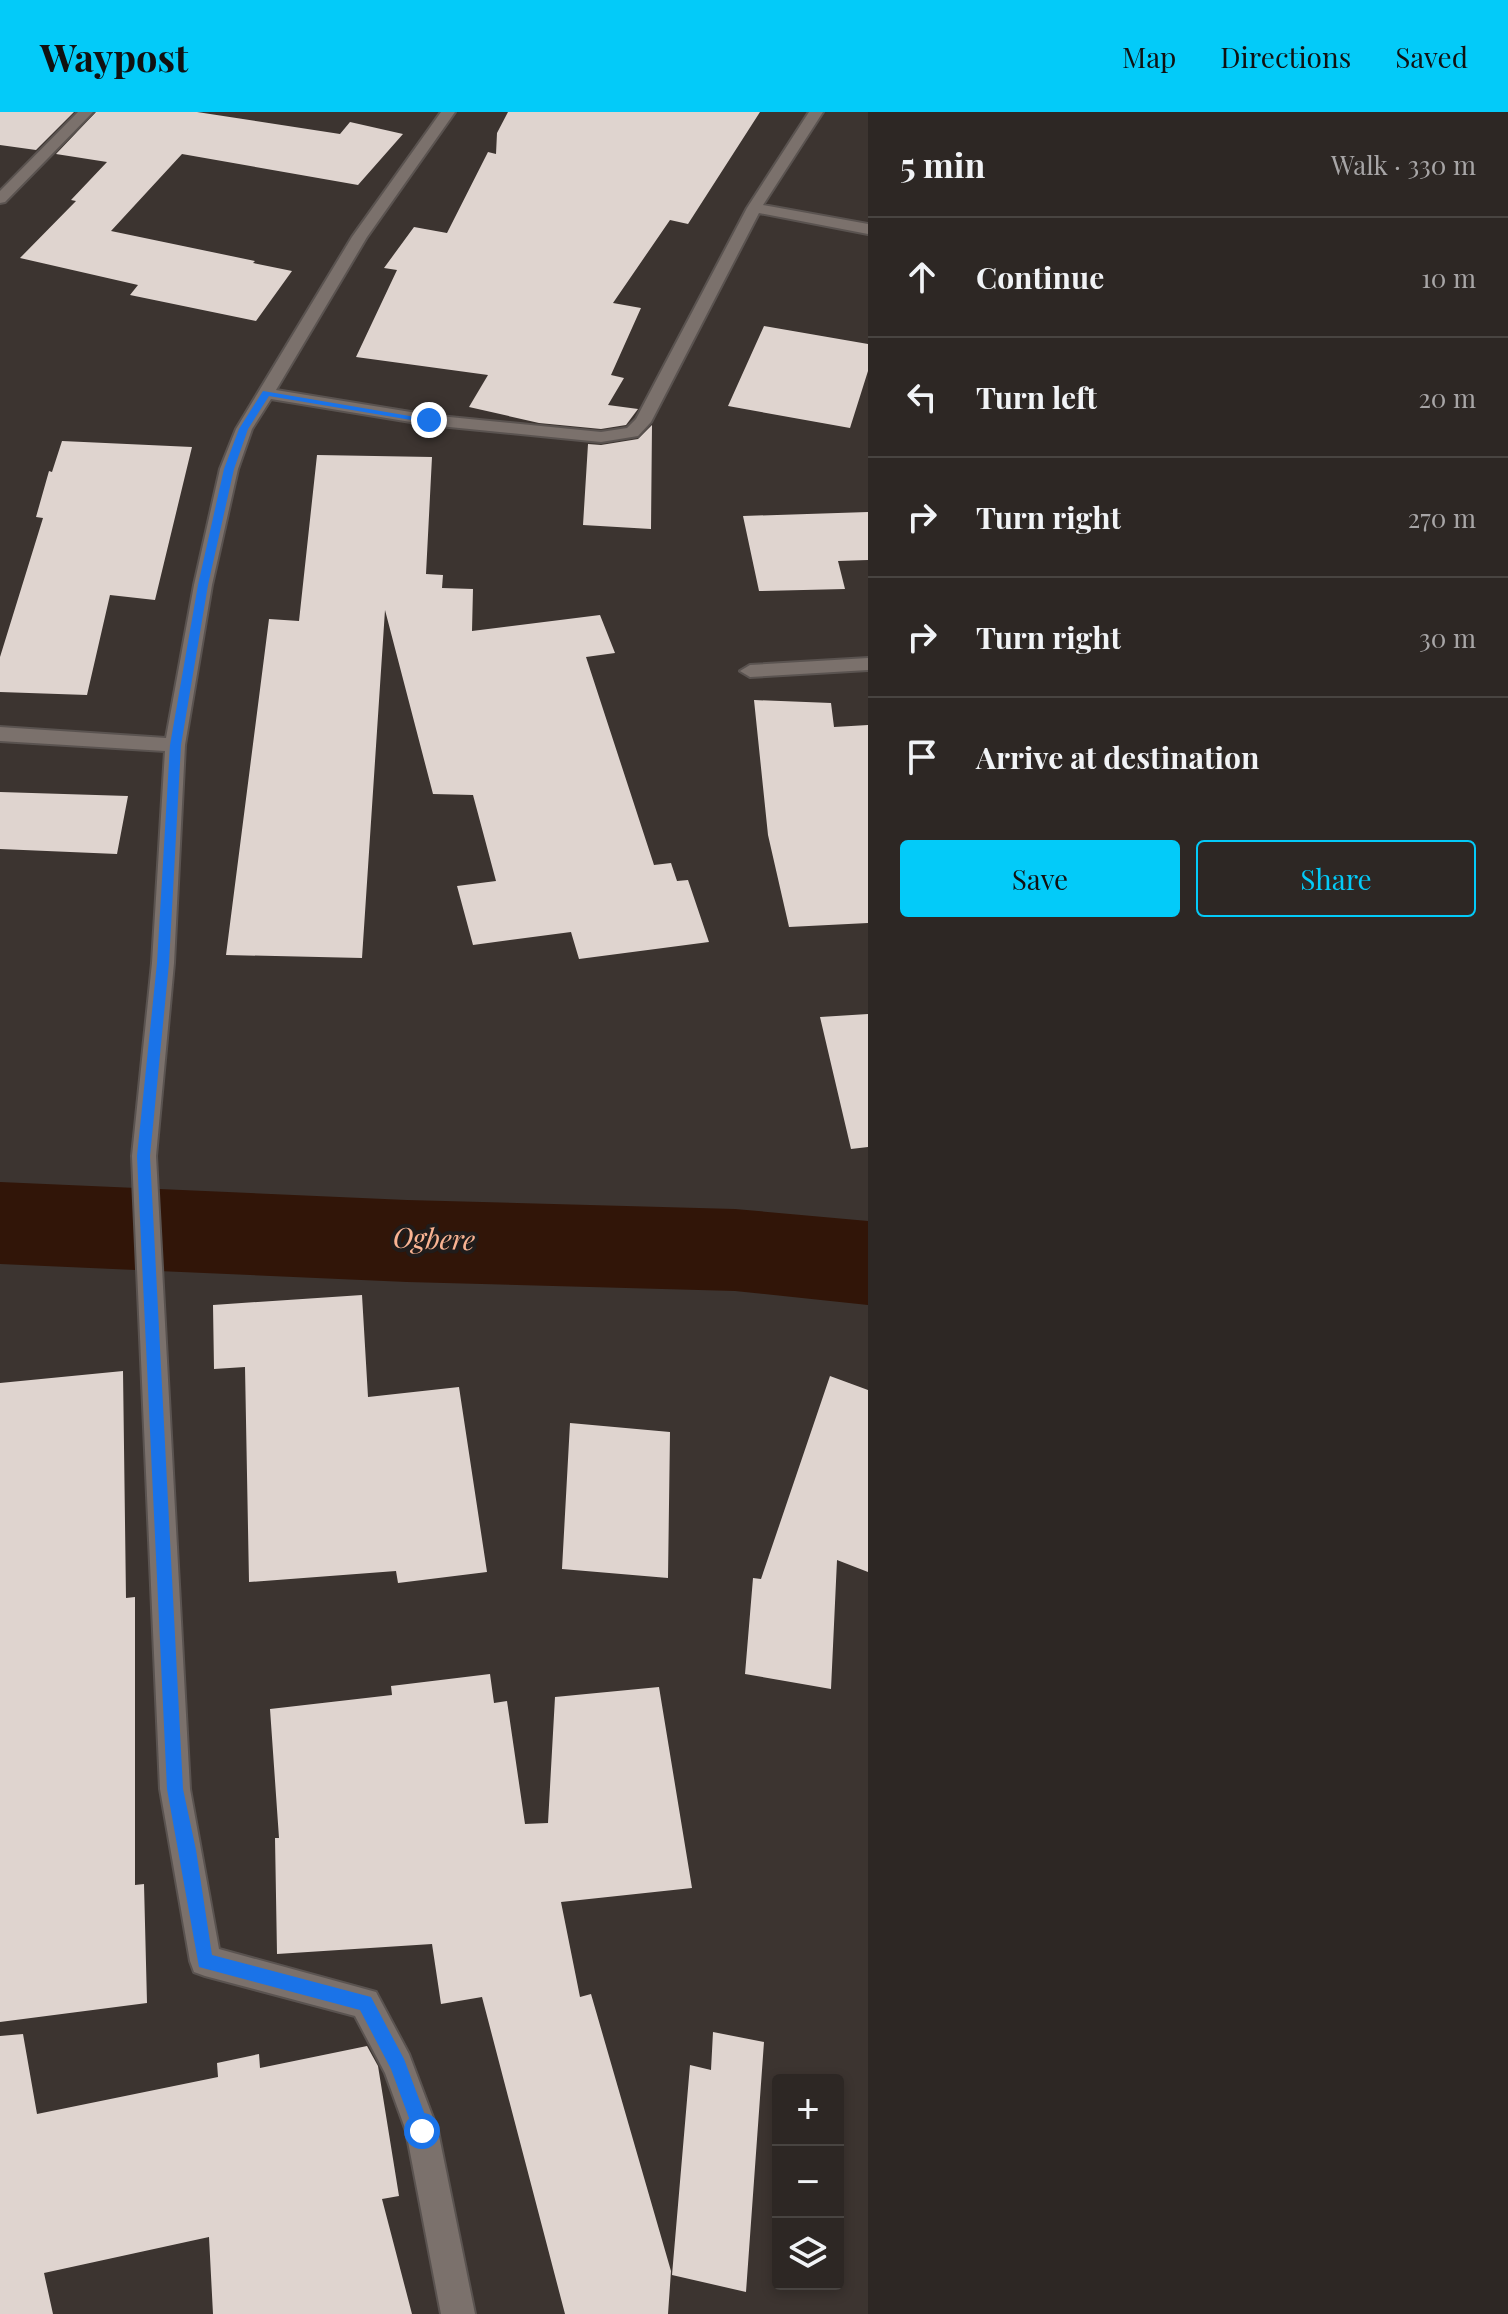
<!DOCTYPE html>
<html lang="en">
<head>
<meta charset="utf-8">
<style>
	body { margin:0; font-family:"Playfair Display",serif; background:#352f2c; color:#f1f3f6 }
	.controls { position:absolute; right:24px; bottom:24px; display:grid; overflow:hidden; border-radius:8px; box-shadow:0 4px 12px #0003 }
	.controls button { width:72px; height:72px; display:grid; place-items:center; padding:0; border:0; border-bottom:2px solid #484441; background:#2d2724; color:#f1f3f6; font:40px sans-serif }
	.stop { position:absolute; width:24px; height:24px; margin:-18px; border:6px solid #1a73e8; border-radius:50%; background:#fff }
	.stop.end { background:#1a73e8; border-color:#fff; box-shadow:0 2px 8px #0008 }
	.list { margin:0; padding:0; list-style:none }
	h2 { display:flex; justify-content:space-between; align-items:center; height:104px; margin:0; padding:0 32px; font-size:34px }
	h2 small { font-size:26px; font-weight:400; color:#a7a5a6 }
	.list li { display:grid; grid-template-columns:52px 1fr auto; gap:24px; align-items:center; box-sizing:border-box; height:120px; padding:0 32px; border-top:2px solid #484441 }
	.list b { display:block; font-size:30px; white-space:nowrap }
	.list em { font-size:26px; font-style:normal; color:#a7a5a6 }
	.actions { display:flex; gap:16px; padding:24px 32px }
	.actions a { flex:1; padding:18px 0; border:2px solid #03cbf9; border-radius:8px; text-align:center; font-size:28px; color:#03cbf9 }
	.actions .main { background:#03cbf9; color:#111 }
	.icon { flex:none; width:44px; height:44px; fill:none; stroke:currentColor; stroke-width:2; stroke-linecap:round; stroke-linejoin:round }
	.map { position:relative; flex:none; width:868px; height:2202px; overflow:hidden }
	header { display:flex; align-items:center; gap:48px; box-sizing:border-box; height:112px; padding:0 40px; background:#03cbf9; color:#111 }
	header strong { font-size:38px }
	nav { display:flex; gap:44px; margin-inline-start:auto; font-size:28px }
	main { display:flex }
	aside { flex:1; background:#2d2724 }
	.map>svg:first-child { display:block }
	.lines { fill:none; stroke-linecap:round; stroke-linejoin:round }
	.river { fill:#311508; fill-rule:evenodd }
	.building { fill:#dfd4cf }
	.minor-casing { stroke:#5a5350; stroke-width:4 }
	.minor { fill:#7b716c; fill-rule:evenodd }
	.route { fill:#1a73e8 }
	.labels { text-anchor:middle; stroke-width:8; stroke-linejoin:round; paint-order:stroke }
	.water-label { font-size:28px; font-style:italic; fill:#f9b392; stroke:#201c1b }
</style>
</head>
<body>
<header>
<strong>Waypost</strong>
<nav><a>Map</a><a>Directions</a><a>Saved</a></nav>
</header>
<main>
<div class="map">
<svg width="868" height="2202" viewBox="0 0 868 2202">
	<rect width="100%" height="100%" fill="#3c3430"/>
	<g class="lines">
		<path class="river" d="M 0,1070 L 407,1088 L 735,1097 L 868,1109 L 868,1193 L 735,1179 L 407,1170 L 0,1152 Z"/>
	</g>
	<path class="building" d="M 0,0 L 74,0 L 36,38 L 0,33 Z
		M 96,0 L 197,0 L 340,22 L 350,10 L 403,22 L 358,73 L 182,42 L 111,119 L 255,149 L 253,151 L 292,159 L 256,209 L 130,183 L 138,173 L 20,146 L 76,89 L 71,88 L 107,50 L 56,42 Z
		M 508,0 L 760,0 L 688,112 L 670,108 L 613,191 L 641,196 L 611,263 L 624,266 L 608,293 L 638,297 L 626,313 L 601,317 L 539,311 L 469,295 L 488,263 L 356,245 L 397,158 L 384,156 L 414,115 L 447,121 L 488,40 L 496,42 L 497,21 Z
		M 764,214 L 868,232 L 868,259 L 850,316 L 728,294 Z
		M 652,313 L 651,417 L 583,413 L 588,332 L 601,333 L 638,327 Z
		M 62,329 L 192,335 L 155,488 L 110,483 L 87,583 L 0,580 L 0,545 L 43,406 L 36,405 L 49,359 L 52,360 Z
		M 317,343 L 432,345 L 426,462 L 443,463 L 442,476 L 473,477 L 472,519 L 600,503 L 615,541 L 586,545 L 654,753 L 671,751 L 677,769 L 688,768 L 709,830 L 579,847 L 571,820 L 473,833 L 457,774 L 496,769 L 473,683 L 433,682 L 385,498 L 362,846 L 226,843 L 269,507 L 299,509 Z
		M 868,400 L 868,448 L 838,449 L 845,477 L 759,479 L 743,404 Z
		M 754,588 L 831,591 L 834,615 L 868,613 L 868,811 L 789,815 L 768,723 Z
		M 0,680 L 128,684 L 117,742 L 0,737 Z
		M 868,902 L 868,1035 L 851,1037 L 820,905 Z
		M 362,1183 L 368,1285 L 459,1275 L 487,1460 L 398,1471 L 396,1459 L 249,1470 L 245,1255 L 214,1257 L 213,1193 Z
		M 123,1259 L 126,1486 L 135,1485 L 135,1773 L 144,1772 L 147,1891 L 0,1910 L 0,1271 Z
		M 830,1264 L 868,1278 L 868,1460 L 837,1448 L 831,1577 L 745,1562 L 753,1466 L 761,1467 Z
		M 570,1311 L 670,1320 L 668,1466 L 562,1457 Z
		M 490,1562 L 494,1591 L 507,1589 L 525,1712 L 548,1711 L 555,1585 L 659,1575 L 692,1776 L 561,1790 L 580,1885 L 591,1882 L 671,2159 L 668,2202 L 565,2202 L 482,1885 L 441,1892 L 432,1832 L 277,1842 L 275,1726 L 279,1726 L 270,1597 L 392,1583 L 391,1574 Z
		M 713,1920 L 764,1930 L 746,2180 L 672,2163 L 690,1953 L 711,1958 Z
		M 23,1922 L 37,2002 L 218,1965 L 217,1951 L 259,1942 L 260,1956 L 367,1934 L 378,1954 L 399,2084 L 382,2087 L 412,2202 L 213,2202 L 209,2125 L 44,2161 L 53,2202 L 0,2202 L 0,1924 Z"/>
	<g class="lines">
		<g class="minor-casing">
			<path id="minor" d="M 78,0 L 93,0 L 5,90 L 0,91 L 0,79 Z
				M 441,0 L 455,0 L 367,125 L 276,278 L 429,303 L 601,320 L 627,316 L 636,307 L 747,96 L 809,0 L 823,0 L 763,93 L 868,112 L 868,122 L 759,101 L 651,310 L 638,324 L 601,330 L 429,313 L 271,287 L 252,317 L 238,357 L 212,473 L 185,633 L 174,851 L 156,1044 L 190,1677 L 219,1837 L 376,1880 L 409,1942 L 438,2019 L 475,2202 L 441,2202 L 406,2019 L 385,1961 L 355,1904 L 205,1864 L 194,1860 L 190,1849 L 160,1677 L 132,1044 L 152,851 L 165,639 L 0,629 L 0,615 L 166,626 L 194,473 L 220,357 L 236,317 L 352,125 Z
				M 868,546 L 868,558 L 750,565 L 740,559 L 750,553 Z"/>
		</g>
		<use href="#minor" class="minor"/>
	</g>
	<path class="route" d="M 263,279 L 433,308 L 429,311 L 269,284 L 248,317 L 234,357 L 208,473 L 181,633 L 169,851 L 150,1044 L 183,1677 L 196,1738 L 212,1843 L 371,1885 L 404,1947 L 431,2019 L 428,2025 L 422,2028 L 416,2025 L 391,1957 L 360,1898 L 199,1855 L 167,1677 L 137,1044 L 157,851 L 170,633 L 198,473 L 224,357 L 239,317 Z"/>
	<g class="labels">
		<g class="water-label">
			<text transform="translate(434 1127) rotate(2)" y="10">Ogbere</text>
		</g>
	</g>
</svg>
<div class="controls">
<button>+</button>
<button>−</button>
<button><svg class="icon" aria-label="layers" viewBox="0 0 24 24"><path d="M12 4l9 5-9 5-9-5zM3 14l9 5 9-5"/></svg></button>
</div>
<div class="stop" style="left:422px;top:2019px"></div>
<div class="stop end" style="left:429px;top:308px"></div>
</div>
<aside>
<h2>5 min<small>Walk · 330 m</small></h2>
<ul class="list">
<li><svg class="icon" aria-label="ahead" viewBox="0 0 24 24"><path d="M12 20V5M6 11l6-6 6 6"/></svg><div><b>Continue</b></div><em>10 m</em></li>
<li><svg class="icon" aria-label="left" viewBox="0 0 24 24"><path d="M17 20v-9H6M10 6l-5 5 5 5"/></svg><div><b>Turn left</b></div><em>20 m</em></li>
<li><svg class="icon" aria-label="right" viewBox="0 0 24 24"><path d="M7 20v-9h11M14 6l5 5-5 5"/></svg><div><b>Turn right</b></div><em>270 m</em></li>
<li><svg class="icon" aria-label="right" viewBox="0 0 24 24"><path d="M7 20v-9h11M14 6l5 5-5 5"/></svg><div><b>Turn right</b></div><em>30 m</em></li>
<li><svg class="icon" aria-label="arrive" viewBox="0 0 24 24"><path d="M6 21V4h12l-3 4 3 4H6"/></svg><div><b>Arrive at destination</b></div></li>
</ul>
<div class="actions"><a class="main">Save</a><a>Share</a></div>
</aside>
</main>
</body>
</html>
